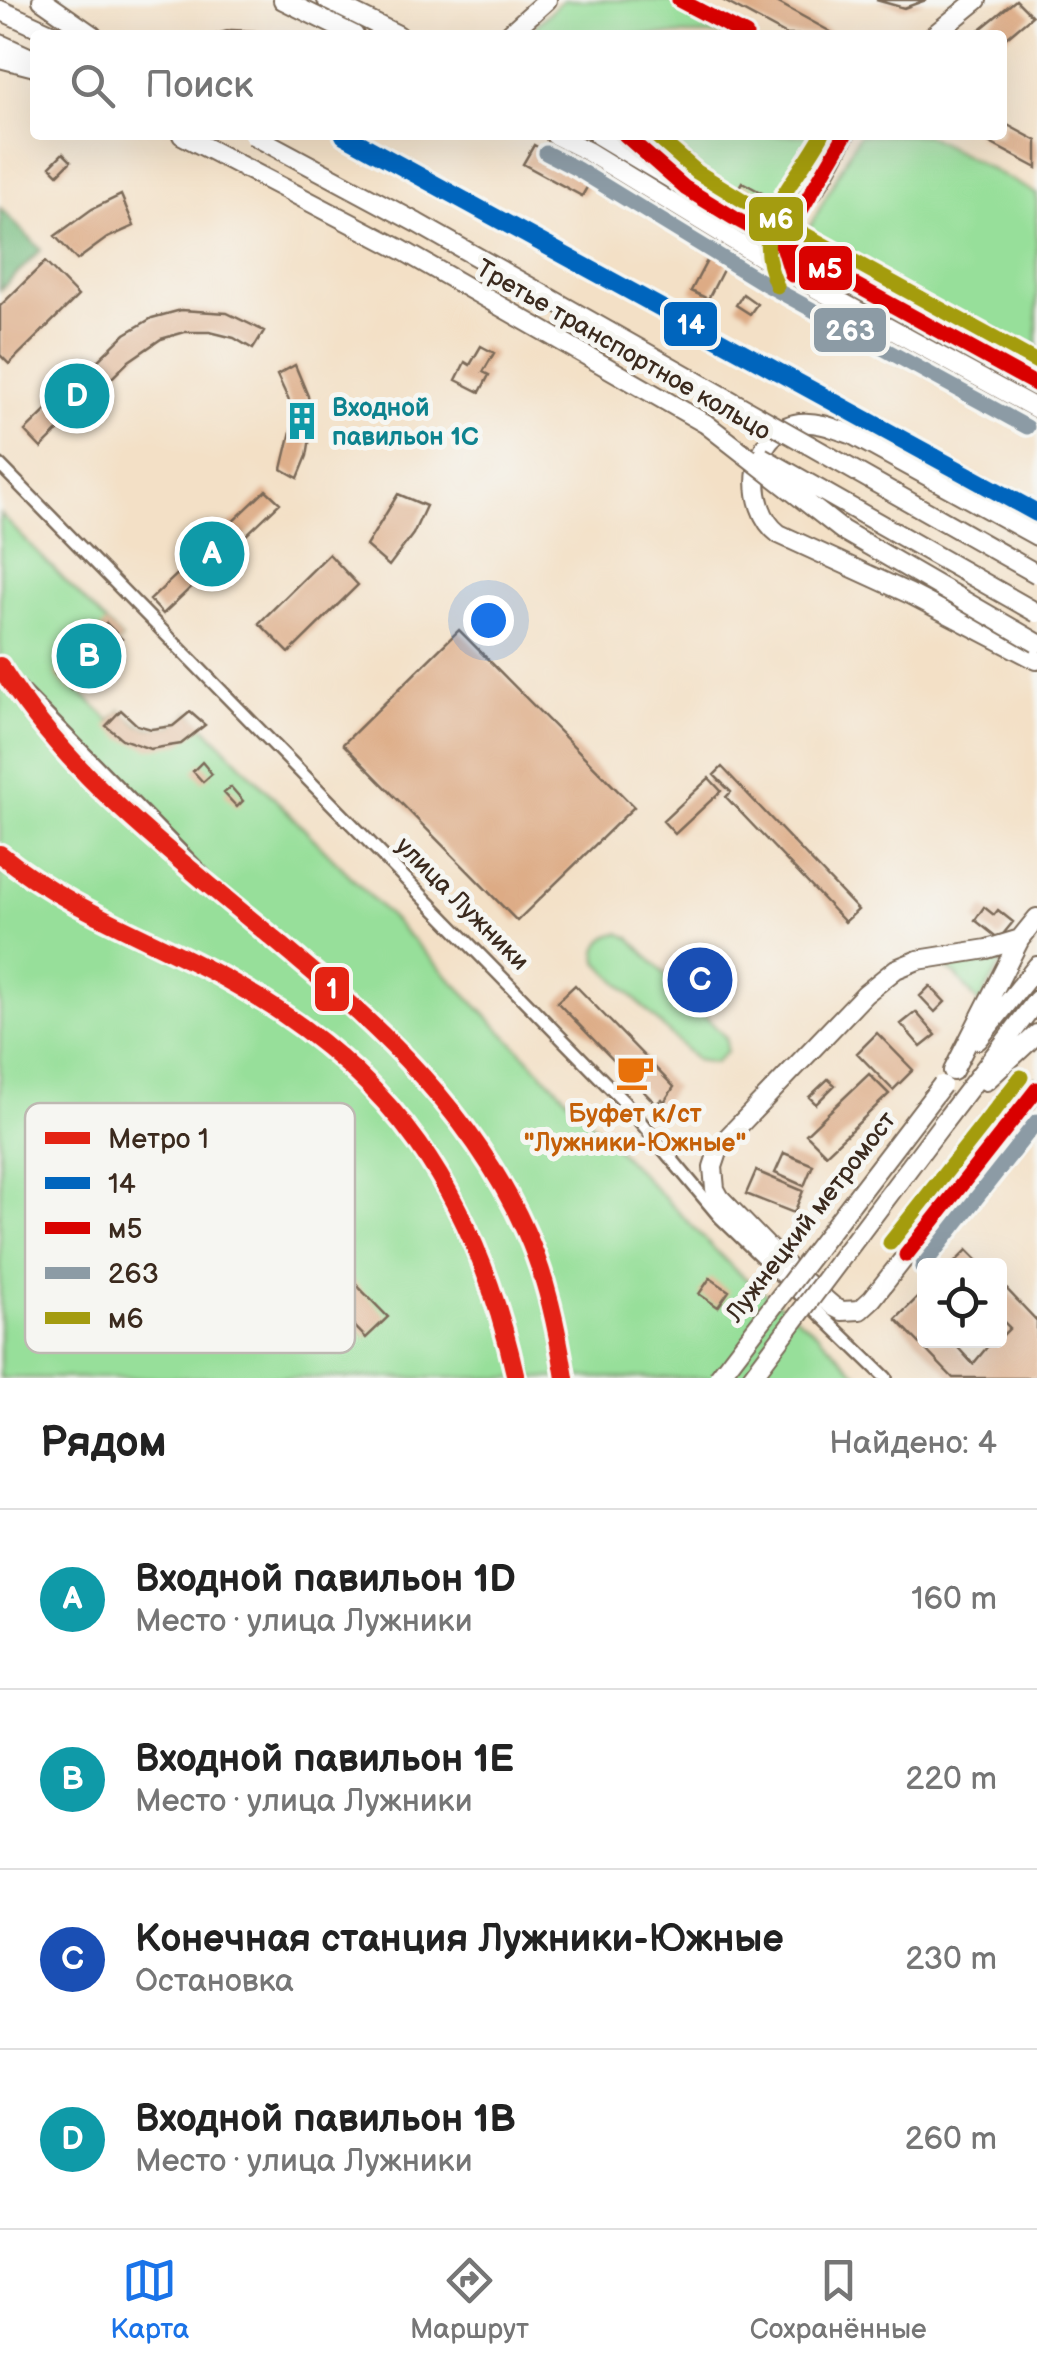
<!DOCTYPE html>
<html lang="ru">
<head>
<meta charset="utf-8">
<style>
	body { margin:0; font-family:"Balsamiq Sans",sans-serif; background:#f2f2f2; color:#222 }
	.controls { position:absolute; right:30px; bottom:30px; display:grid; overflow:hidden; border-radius:10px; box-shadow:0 10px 40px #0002 }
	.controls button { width:90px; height:90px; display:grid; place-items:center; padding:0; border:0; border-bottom:2px solid #e0e0e0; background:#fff; color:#222; font:50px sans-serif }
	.you { position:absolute; left:488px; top:620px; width:35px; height:35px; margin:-25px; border:8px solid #fff; border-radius:50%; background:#1a73e8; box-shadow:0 0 0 15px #1a73e833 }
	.badge { display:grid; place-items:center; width:65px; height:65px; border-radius:50%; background:#1a73e8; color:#fff; font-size:32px; font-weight:700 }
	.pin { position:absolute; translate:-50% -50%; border:5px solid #fff; box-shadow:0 2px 10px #0006 }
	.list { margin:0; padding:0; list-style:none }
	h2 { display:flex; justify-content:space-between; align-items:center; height:130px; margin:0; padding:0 40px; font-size:42px }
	h2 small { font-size:32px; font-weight:400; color:#767676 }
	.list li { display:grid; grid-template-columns:65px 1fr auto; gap:30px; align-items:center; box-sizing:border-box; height:180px; padding:0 40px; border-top:2px solid #e0e0e0 }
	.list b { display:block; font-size:38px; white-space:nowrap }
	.list p { margin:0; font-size:32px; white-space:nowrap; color:#767676 }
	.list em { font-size:32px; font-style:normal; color:#767676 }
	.icon { flex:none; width:55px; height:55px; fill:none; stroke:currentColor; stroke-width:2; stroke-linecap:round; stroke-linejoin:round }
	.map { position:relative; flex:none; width:1037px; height:1378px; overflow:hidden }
	.search { position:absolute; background:#fff; box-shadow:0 10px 40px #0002; left:30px; right:30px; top:30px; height:110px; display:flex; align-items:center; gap:25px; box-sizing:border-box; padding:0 35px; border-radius:10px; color:#767676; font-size:38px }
	.sheet { height:850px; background:#fff }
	nav { display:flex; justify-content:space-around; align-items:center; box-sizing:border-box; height:140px; border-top:2px solid #e0e0e0; background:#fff; font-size:28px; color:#767676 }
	nav a { display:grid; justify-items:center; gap:5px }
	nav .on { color:#1a73e8 }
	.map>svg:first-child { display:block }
	.green { fill:#97df9a; stroke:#69845c; stroke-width:2.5 }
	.forest { fill:#79be82; stroke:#5a7450; stroke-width:2.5 }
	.building { fill:#ddab85 }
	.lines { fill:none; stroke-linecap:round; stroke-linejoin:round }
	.street-casing { stroke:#7b6a59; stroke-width:16 }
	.secondary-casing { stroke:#7b6a59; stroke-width:22 }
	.primary-casing { stroke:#7b6a59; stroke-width:22 }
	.street { stroke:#fff; stroke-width:11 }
	.secondary { stroke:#fff; stroke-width:18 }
	.primary { stroke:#fff; stroke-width:18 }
	.primary-bridge-casing { stroke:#7b6a59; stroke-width:22; stroke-linecap:butt }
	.primary-bridge { stroke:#fff; stroke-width:18 }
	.bus-1-casing { stroke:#f6f6f2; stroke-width:22 }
	.bus-2-casing { stroke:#f6f6f2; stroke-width:22 }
	.bus-3-casing { stroke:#f6f6f2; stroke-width:22 }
	.bus-1 { stroke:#d90200; stroke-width:15 }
	.bus-2 { stroke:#8c9ba5; stroke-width:15 }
	.bus-3 { stroke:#a49c10; stroke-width:15 }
	.rail-1-casing { stroke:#f6f6f2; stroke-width:25 }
	.rail-1 { stroke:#0065bd; stroke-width:18 }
	.metro-1-casing { stroke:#f6f6f2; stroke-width:25 }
	.metro-1 { stroke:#e42313; stroke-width:18 }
	.labels { text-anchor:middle; stroke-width:10; stroke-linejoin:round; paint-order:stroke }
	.street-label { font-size:25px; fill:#3b2a1e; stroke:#f6f6f2 }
	.culture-label { font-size:25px; font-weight:bold; fill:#0d838f; stroke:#f6f6f2; text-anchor:start }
	.food-label { font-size:25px; font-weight:bold; fill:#c56008; stroke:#f6f6f2 }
	.key { fill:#f6f6f2; stroke:#beb9b2; stroke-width:2.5 }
	.key-label { font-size:28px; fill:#3b2a1e }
	.line-badge { stroke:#f6f6f2; stroke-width:4 }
	.badge-label { font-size:28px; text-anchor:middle; font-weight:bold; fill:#fff }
</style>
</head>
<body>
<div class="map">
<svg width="1037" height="1378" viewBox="0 0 1037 1378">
	<rect width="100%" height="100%" fill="#f6f6f2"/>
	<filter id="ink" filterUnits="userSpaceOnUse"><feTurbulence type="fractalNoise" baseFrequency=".01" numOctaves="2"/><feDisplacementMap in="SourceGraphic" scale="20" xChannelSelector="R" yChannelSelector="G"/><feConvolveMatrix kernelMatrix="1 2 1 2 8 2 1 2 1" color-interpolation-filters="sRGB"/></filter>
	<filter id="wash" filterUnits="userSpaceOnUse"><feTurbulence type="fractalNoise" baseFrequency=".0048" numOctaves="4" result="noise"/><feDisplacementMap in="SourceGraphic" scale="40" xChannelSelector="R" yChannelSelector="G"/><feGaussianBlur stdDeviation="2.25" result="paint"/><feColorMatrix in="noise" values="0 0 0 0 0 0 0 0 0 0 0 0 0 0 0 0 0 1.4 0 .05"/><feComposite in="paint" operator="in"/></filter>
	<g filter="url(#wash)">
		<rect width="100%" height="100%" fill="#f3e0c6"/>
		<path class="green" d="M 563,0 L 669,0 L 735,35 L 526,35 Z
			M 636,135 L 834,135 L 804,194 L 770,222 C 720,204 677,168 636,135 Z
			M 859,135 L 926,135 L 1037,194 L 1037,372 L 807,249 L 805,236 Z
			M 0,514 L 122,639 L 75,687 L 110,721 L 121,710 C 141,734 169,734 190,712 L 735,1270 L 817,1333 L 861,1378 L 0,1378 Z
			M 620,933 L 630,938 L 726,1038 L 727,1051 L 715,1063 L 696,1060 L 598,962 C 593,947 605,934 620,933 Z
			M 1009,949 L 979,1004 L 957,976 L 943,966 Z"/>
		<path class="forest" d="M 0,208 L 41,250 L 0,290 Z"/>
		<g id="blocks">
			<path class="building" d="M 722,0 L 773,0 L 831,32 L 830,35 L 787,35 Z
				M 876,0 L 926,0 L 904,8 Z
				M 1016,0 L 1032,16 L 1002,41 L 1002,35 L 973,35 Z
				M 231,30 L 255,31 L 267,34 L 213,35 Z
				M 1002,122 L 1037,141 L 1037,168 L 975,135 L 1002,135 Z
				M 534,145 L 593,177 L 582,196 L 523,164 Z
				M 63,153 L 71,161 L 58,174 L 50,166 Z
				M 742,182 L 762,193 L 754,208 L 749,205 L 723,255 L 729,258 L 708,299 L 691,291 L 739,200 L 733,197 Z
				M 121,195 L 134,226 L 107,238 L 77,260 L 55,236 L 92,209 Z
				M 45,262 L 78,296 L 9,364 L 0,355 L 0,306 Z
				M 743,294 L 757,304 L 750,314 L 736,305 Z
				M 181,310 L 227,313 L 264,331 L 253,349 L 234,338 L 210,332 L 185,332 L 161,339 L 129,361 L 41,448 L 25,431 L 125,334 L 152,318 Z
				M 481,346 L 494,353 L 483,372 L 489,375 L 480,392 L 456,380 L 465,362 L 470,365 Z
				M 295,365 L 308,396 L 312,426 L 307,456 L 298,478 L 282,469 L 292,427 L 290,403 L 277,375 Z
				M 266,490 L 280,503 L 163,614 L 150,600 Z
				M 398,494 L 426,506 L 413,534 L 389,566 L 366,546 Z
				M 329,554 L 358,585 L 289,653 L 259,623 Z
				M 106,623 L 122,639 L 71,690 L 55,674 Z
				M 459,630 L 634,807 L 517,921 L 343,744 Z
				M 121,710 L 137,725 L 151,729 L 173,726 L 190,712 L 205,725 L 181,744 L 150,749 L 122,739 L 106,726 Z
				M 202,762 L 212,774 L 203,782 L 193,771 Z
				M 722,767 L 858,910 L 845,922 L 726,797 L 731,792 L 714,775 Z
				M 709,778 L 721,791 L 675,834 L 663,821 Z
				M 231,787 L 243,801 L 237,807 L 224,793 Z
				M 984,907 L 994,915 L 998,910 L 1013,922 L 999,939 L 975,920 Z
				M 575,985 L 674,1087 L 664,1102 L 662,1099 L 656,1104 L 557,1002 Z
				M 930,986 L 945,1002 L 935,1012 L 920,996 Z
				M 916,1012 L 936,1035 L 921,1047 L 901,1024 Z
				M 877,1033 L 913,1070 L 893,1090 L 857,1053 Z
				M 869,1074 L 889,1094 L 826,1154 L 806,1134 Z
				M 828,1079 L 835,1085 L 816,1104 L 809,1097 Z
				M 784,1153 L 813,1165 L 804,1186 L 775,1173 Z
				M 756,1171 L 803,1191 L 794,1213 L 746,1194 Z
				M 282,1209 L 388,1317 L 366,1338 L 261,1231 Z
				M 967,1250 L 983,1266 L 951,1266 Z
				M 710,1278 L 729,1291 L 718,1307 L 699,1294 Z
				M 1000,1282 L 1037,1321 L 1037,1378 L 953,1378 L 896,1319 L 924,1291 L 924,1340 L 951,1340 L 973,1364 L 993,1340 L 1000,1340 L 1000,1332 L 1003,1335 L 1010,1328 L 1000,1318 Z"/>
		</g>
	</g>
	<g filter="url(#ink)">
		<use href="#blocks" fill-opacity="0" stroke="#7b6a59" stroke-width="2.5"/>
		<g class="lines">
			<g class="street-casing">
				<path id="street" d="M 0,465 L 623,1101 L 720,1217 L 886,1378
					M 0,667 L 232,903"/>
			</g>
			<g class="secondary-casing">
				<path id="secondary" d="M 42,0 L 92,35
					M 283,0 L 354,35
					M 327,0 L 398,35
					M 508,35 L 547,0
					M 934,35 L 977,0
					M 0,58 L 35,67
					M 555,135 L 587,151 L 777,267 L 1037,409
					M 598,135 L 794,253 L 1037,385
					M 625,135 L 651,157
					M 756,231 C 804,223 824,173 845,135"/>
			</g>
			<g class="primary-casing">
				<path id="primary" d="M 0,10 L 55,35
					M 0,44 L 35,60
					M 182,135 L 402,250 L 706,424
					M 1037,536 L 853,435 C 836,429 818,421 800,423 C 748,430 744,508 779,534 L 910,594 L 1037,660
					M 1020,939 L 987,949 L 918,960 L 896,969 L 865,994 L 728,1137 L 718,1152 L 713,1167 L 715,1189 L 720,1198 L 784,1264 L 834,1307 L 842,1311 L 860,1310 L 872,1299 L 1037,1089
					M 978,1040 L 1037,966
					M 953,1071 L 1020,939 L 1037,918
					M 986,1081 L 1037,1034
					M 943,1123 L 1037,1000"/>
			</g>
			<use href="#street" class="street"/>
			<use href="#secondary" class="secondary"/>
			<use href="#primary" class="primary"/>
			<g class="primary-bridge-casing">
				<path id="primary-bridge" d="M 253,135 L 417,223 L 1037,574
					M 706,424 L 842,530 L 1037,643
					M 762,457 L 1037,613
					M 718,1378 L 942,1085
					M 751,1378 L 943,1123"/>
			</g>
			<use href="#primary-bridge" class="primary-bridge"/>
			<g class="bus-1-casing">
				<path id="bus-1" d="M 679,0 L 746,35
					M 625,135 L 685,188 L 734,218 L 1037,385
					M 792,275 L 784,249 L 786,236 L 845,135
					M 906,1255 L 1037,1089"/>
			</g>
			<g class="bus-2-casing">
				<path id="bus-2" d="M 546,153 L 577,169 L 767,285 L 1027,427
					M 922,1267 L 1037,1121"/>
			</g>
			<g class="bus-3-casing">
				<path id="bus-3" d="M 655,135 L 697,172 L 744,201 L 1037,362
					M 777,286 C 747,222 793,188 822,135
					M 890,1243 L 1021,1077"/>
			</g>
			<use href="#bus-1" class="bus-1"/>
			<use href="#bus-2" class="bus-2"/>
			<use href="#bus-3" class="bus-3"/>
			<g class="rail-1-casing">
				<path id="rail-1" d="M 344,135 L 1037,513"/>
			</g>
			<use href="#rail-1" class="rail-1"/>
			<g class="metro-1-casing">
				<path id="metro-1" d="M 0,666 C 52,750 122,812 196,874 C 321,980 458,1078 526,1232 C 547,1279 557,1328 565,1378
					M 0,854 C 69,910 150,937 226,979 C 394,1071 475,1194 516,1378"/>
			</g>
			<use href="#metro-1" class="metro-1"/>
		</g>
	</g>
	<defs>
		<g id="building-bare" transform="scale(3)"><path d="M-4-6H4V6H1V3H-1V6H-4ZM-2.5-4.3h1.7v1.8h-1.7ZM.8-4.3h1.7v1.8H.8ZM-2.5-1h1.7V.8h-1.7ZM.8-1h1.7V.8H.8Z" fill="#0f9aa8" stroke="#f6f6f2" stroke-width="2.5" paint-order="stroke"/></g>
		<g id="cafe-bare" transform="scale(3)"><path d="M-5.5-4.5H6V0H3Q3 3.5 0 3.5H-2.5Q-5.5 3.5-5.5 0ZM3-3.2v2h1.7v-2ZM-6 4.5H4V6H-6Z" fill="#e8710a" stroke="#f6f6f2" stroke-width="2.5" paint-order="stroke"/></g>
	</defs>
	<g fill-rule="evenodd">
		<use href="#building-bare" x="302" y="421"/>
		<use href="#cafe-bare" x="635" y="1072"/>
	</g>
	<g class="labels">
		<g class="street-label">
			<text transform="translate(624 349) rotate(30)" y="9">Третье транспортное кольцо</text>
			<text transform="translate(463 903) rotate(45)" y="9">улица Лужники</text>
			<text transform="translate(810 1216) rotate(-52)" y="9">Лужнецкий метромост</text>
		</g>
		<g class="culture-label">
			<text x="332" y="416">Входной<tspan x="332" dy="29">павильон 1C</tspan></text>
		</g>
		<g class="food-label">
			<text x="635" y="1122">Буфет к/ст<tspan x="635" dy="29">"Лужники-Южные"</tspan></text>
		</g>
	</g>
	<rect x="25" y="1103" width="330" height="250" rx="15" class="key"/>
	<rect x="45" y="1132" width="45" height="12" fill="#e42313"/>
	<rect x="45" y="1177" width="45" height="12" fill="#0065bd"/>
	<rect x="45" y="1222" width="45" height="12" fill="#d90200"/>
	<rect x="45" y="1267" width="45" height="12" fill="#8c9ba5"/>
	<rect x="45" y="1312" width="45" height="12" fill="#a49c10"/>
	<g class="key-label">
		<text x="108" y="1148">Метро 1</text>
		<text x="108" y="1193">14</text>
		<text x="108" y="1238">м5</text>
		<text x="108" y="1283">263</text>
		<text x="108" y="1328">м6</text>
	</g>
	<g class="line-badge">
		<rect x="747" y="195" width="58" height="48" rx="10" fill="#a49c10"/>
		<rect x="797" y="244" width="57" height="48" rx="10" fill="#d90200"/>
		<rect x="662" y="300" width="57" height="48" rx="10" fill="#0065bd"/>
		<rect x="812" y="306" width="76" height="48" rx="10" fill="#8c9ba5"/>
		<rect x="313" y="965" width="38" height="48" rx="10" fill="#e42313"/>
	</g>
	<g class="badge-label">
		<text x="776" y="228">м6</text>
		<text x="825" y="278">м5</text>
		<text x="691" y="334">14</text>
		<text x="850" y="340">263</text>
		<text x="332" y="998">1</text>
	</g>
</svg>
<div class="controls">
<button><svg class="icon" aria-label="locate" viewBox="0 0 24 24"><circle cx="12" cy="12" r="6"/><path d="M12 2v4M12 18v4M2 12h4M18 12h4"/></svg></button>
</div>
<div class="you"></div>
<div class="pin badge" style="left:212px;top:554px;background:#0f9aa8">A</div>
<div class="pin badge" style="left:89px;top:656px;background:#0f9aa8">B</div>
<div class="pin badge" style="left:700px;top:980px;background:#1a4fb4">C</div>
<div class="pin badge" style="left:77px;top:396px;background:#0f9aa8">D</div>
<div class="search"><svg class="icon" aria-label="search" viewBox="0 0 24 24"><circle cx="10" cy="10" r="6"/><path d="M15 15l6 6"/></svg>Поиск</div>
</div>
<section class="sheet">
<h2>Рядом<small>Найдено: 4</small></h2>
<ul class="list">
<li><span class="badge" style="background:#0f9aa8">A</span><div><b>Входной павильон 1D</b><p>Место · улица Лужники</p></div><em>160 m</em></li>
<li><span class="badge" style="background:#0f9aa8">B</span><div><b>Входной павильон 1E</b><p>Место · улица Лужники</p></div><em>220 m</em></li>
<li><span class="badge" style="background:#1a4fb4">C</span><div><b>Конечная станция Лужники-Южные</b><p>Остановка</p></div><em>230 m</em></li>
<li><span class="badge" style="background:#0f9aa8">D</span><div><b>Входной павильон 1B</b><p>Место · улица Лужники</p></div><em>260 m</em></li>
</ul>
</section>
<nav>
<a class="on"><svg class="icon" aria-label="map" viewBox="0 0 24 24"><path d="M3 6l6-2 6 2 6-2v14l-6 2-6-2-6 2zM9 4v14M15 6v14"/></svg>Карта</a>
<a><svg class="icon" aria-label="directions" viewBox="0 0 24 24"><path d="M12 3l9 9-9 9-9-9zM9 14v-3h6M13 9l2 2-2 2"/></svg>Маршрут</a>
<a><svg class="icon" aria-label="saved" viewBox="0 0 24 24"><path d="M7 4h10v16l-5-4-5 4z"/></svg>Сохранённые</a>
</nav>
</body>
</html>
